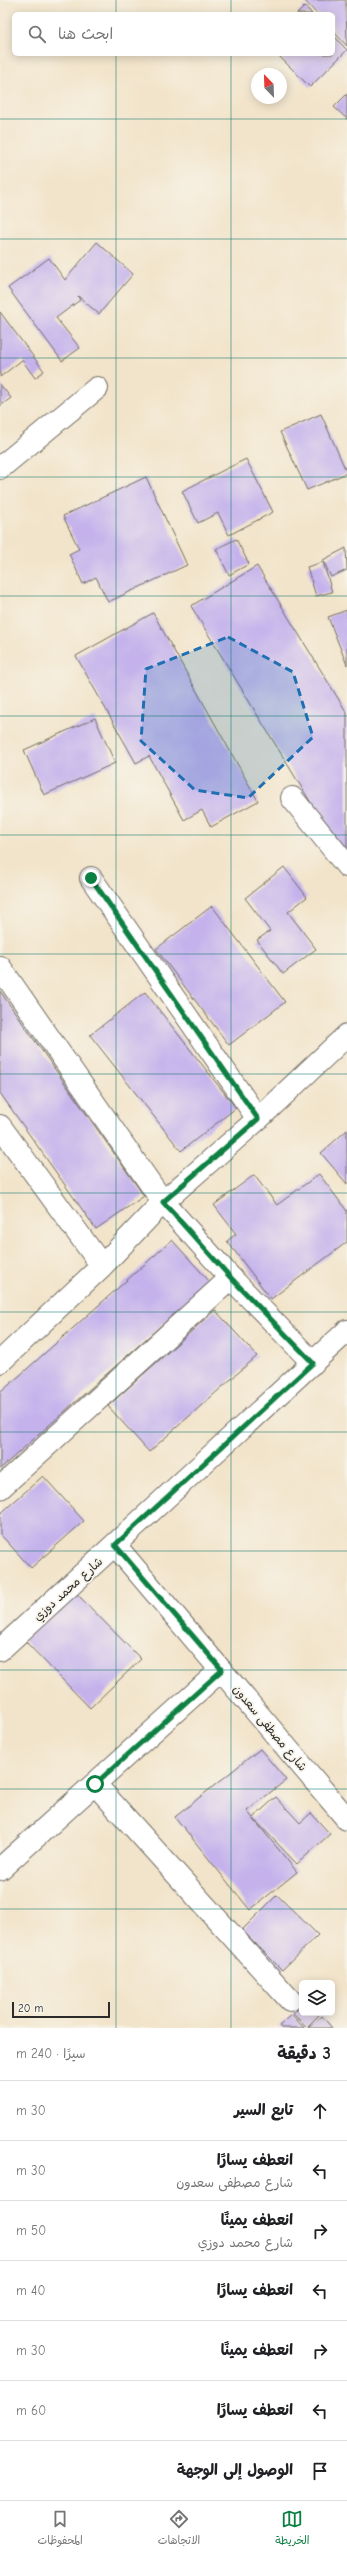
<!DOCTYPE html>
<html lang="ar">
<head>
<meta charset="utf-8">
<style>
	body { margin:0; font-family:"Comic Neue","Playpen Sans Arabic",sans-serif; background:#f2f2f2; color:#202124; direction:rtl }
	.controls { position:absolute; right:12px; bottom:12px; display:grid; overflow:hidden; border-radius:6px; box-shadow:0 2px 10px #0003 }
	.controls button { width:36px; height:36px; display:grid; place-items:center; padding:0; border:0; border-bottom:1px solid #e0e0e0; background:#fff; color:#202124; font:20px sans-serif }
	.compass { position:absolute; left:251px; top:68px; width:36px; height:36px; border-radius:50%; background:#fff; box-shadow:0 2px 10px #0003; rotate:337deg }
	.scale { position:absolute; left:12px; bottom:10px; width:98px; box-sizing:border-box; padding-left:4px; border:2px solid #2b2b2b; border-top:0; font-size:11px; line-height:14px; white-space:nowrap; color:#2b2b2b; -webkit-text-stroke:3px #f7f3e8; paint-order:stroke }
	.stop { position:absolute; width:12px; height:12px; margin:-9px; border:3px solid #0b8043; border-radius:50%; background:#fff }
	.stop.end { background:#0b8043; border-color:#fff; box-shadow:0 1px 4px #0008 }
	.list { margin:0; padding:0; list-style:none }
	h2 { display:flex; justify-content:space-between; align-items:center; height:52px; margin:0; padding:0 16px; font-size:17px }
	h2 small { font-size:13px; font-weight:400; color:#757577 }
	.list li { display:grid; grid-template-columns:26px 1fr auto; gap:12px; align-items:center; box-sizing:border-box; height:60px; padding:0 16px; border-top:1px solid #e0e0e0 }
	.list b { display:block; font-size:15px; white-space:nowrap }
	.list p { margin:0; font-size:13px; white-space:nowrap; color:#757577 }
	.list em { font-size:13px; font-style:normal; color:#757577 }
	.icon { flex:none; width:22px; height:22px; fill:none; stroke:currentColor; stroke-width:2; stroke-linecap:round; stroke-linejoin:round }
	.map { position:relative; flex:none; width:347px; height:2028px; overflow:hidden; direction:ltr }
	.search { position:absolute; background:#fff; box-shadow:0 2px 10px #0003; left:12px; right:12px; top:12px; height:44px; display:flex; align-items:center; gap:10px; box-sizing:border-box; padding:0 14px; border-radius:6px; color:#757577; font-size:15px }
	.sheet { height:472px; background:#fff }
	nav { display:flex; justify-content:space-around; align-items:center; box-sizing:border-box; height:56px; border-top:1px solid #e0e0e0; background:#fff; font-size:11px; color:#757577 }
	nav a { display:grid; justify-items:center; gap:2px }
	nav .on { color:#0b8043 }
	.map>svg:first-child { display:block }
	.building { fill:#c5b2ec }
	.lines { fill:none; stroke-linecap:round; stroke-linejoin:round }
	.street-casing { stroke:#716c63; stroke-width:24 }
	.secondary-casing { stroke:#716c63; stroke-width:24 }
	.street { stroke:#fff; stroke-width:22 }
	.secondary { stroke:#fff; stroke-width:22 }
	.route { stroke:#0b8043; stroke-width:5 }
	.marked { fill:#1f6fb2; fill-opacity:0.2; stroke:#1f6fb2; stroke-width:3; stroke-dasharray:8 5; stroke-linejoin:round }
	.grid { fill:none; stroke:#0f766e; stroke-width:1; stroke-opacity:0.55 }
	.labels { text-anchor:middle; stroke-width:3.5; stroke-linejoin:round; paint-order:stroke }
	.street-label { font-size:12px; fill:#2b2b2b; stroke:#f7f3e8 }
</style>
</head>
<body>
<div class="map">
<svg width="347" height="2028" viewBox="0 0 347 2028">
	<rect width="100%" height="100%" fill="#f7f3e8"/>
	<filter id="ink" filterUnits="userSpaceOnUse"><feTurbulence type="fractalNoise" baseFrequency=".025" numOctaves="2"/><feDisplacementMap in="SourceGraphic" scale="8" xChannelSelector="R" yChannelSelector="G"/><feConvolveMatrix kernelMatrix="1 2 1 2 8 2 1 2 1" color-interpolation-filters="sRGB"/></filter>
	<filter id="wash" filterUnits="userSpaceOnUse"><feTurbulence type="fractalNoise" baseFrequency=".012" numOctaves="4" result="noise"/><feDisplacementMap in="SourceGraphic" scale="16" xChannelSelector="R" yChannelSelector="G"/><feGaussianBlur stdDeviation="0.9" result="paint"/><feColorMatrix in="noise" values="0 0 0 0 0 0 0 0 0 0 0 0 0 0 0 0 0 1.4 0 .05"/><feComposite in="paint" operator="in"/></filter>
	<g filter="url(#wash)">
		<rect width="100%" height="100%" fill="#f2e4ca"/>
		<g id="blocks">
			<path class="building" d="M 304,0 L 346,0 L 347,46 L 333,31 L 333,14 L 317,14 Z
				M 305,6 L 312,14 L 297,14 Z
				M 333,35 L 347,50 L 310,87 L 277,54 L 333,54 Z
				M 347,94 L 347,119 L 334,107 Z
				M 97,242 L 133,274 L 99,314 L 78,296 L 80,300 L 56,318 L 80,348 L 62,361 L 8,288 L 49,258 L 65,280 Z
				M 0,312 L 44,371 L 35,378 L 22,360 L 0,377 Z
				M 0,384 L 11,398 L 0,406 Z
				M 321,414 L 347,473 L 307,490 L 280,432 Z
				M 246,459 L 273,512 L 229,535 L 218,513 L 198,523 L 182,491 Z
				M 146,477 L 187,565 L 108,602 L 96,577 L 83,584 L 69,554 L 79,549 L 63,516 Z
				M 236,539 L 249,564 L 229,575 L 216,549 Z
				M 346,548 L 347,570 L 331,577 L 323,560 Z
				M 323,562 L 332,592 L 316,596 L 307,567 Z
				M 257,566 L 347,713 L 347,862 L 191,606 Z
				M 347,610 L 347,665 L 328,617 Z
				M 153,613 L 258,801 L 211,827 L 202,810 L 184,820 L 149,756 L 136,763 L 76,656 Z
				M 95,718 L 115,763 L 44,795 L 24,750 Z
				M 284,867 L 307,897 L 288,912 L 316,949 L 283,974 L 257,940 L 270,931 L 245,898 Z
				M 212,906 L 285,1002 L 229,1045 L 156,949 Z
				M 0,991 L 144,1196 L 96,1229 L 0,1093 Z
				M 145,992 L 236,1108 L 181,1151 L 90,1035 Z
				M 347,1130 L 347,1184 L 321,1153 Z
				M 319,1174 L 347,1211 L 347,1242 L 271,1299 L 227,1241 L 236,1234 L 214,1205 L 254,1175 L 277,1205 Z
				M 172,1240 L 210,1282 L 0,1469 L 0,1393 Z
				M 215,1310 L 257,1356 L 149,1452 L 108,1406 Z
				M 43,1476 L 84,1521 L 31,1568 L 0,1534 L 0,1514 Z
				M 74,1591 L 141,1659 L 90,1708 L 24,1640 Z
				M 260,1749 L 286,1780 L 247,1811 L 297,1872 L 250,1910 L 175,1817 Z
				M 276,1797 L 300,1823 L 311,1813 L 330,1834 L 297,1864 L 253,1818 Z
				M 277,1895 L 318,1935 L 282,1970 L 242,1930 Z
				M 302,2005 L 302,2013 L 317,2013 L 319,2015 L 307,2027 L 293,2014 Z
				M 292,2015 L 304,2028 L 281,2028 L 279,2026 Z
				M 322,2016 L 332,2028 L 308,2028 Z"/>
		</g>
	</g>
	<g filter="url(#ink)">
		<use href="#blocks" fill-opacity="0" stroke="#716c63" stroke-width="1"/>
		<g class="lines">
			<g class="street-casing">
				<path id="street" d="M 0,468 L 97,388
					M 292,798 L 347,866
					M 91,878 L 258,1119
					M 0,967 L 163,1202 L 231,1278 L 313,1363
					M 0,1126 L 102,1266
					M 0,1362 L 102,1266 L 163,1202 L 258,1119 L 347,1035
					M 0,1488 L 231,1278
					M 115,1545 L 347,1819
					M 95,1784 L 290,2000
					M 0,1869 L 221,1670"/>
			</g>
			<g class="secondary-casing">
				<path id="secondary" d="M 0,1650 L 347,1331"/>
			</g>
			<use href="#street" class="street"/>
			<use href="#secondary" class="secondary"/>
		</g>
	</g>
	<g class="lines" filter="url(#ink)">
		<path class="route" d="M 91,878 L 258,1119 L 163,1202 L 231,1278 L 313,1363 L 115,1545 L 222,1670 L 95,1784"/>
	</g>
	<path class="marked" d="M 228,637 L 293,672 L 313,737 L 248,798 L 195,790 L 141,741 L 146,669 Z"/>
	<path class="grid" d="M 116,0 L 116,14M 231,0 L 231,14M 116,54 L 116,2028M 231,54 L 231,2028M 0,119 L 347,119M 0,239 L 347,239M 0,358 L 347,358M 0,477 L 347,477M 0,596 L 347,596M 0,716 L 347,716M 0,835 L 347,835M 0,954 L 347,954M 0,1074 L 347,1074M 0,1193 L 347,1193M 0,1312 L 347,1312M 0,1432 L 347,1432M 0,1551 L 347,1551M 0,1670 L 347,1670M 0,1789 L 347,1789M 0,1909 L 347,1909"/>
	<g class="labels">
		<g class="street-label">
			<text transform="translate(68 1589) rotate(-42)" y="4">شارع محمد دوزي</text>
			<text transform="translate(270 1728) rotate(50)" y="4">شارع مصطفى سعدون</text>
		</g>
	</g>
</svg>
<div class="controls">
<button><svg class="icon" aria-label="layers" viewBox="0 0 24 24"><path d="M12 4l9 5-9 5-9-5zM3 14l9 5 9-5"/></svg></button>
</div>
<svg class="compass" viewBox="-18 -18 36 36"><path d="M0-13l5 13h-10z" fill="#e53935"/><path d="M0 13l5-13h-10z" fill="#757577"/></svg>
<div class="scale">20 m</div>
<div class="stop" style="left:95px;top:1784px"></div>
<div class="stop end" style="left:91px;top:878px"></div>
<div class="search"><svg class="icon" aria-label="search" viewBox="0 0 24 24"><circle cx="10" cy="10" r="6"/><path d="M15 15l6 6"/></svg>ابحث هنا</div>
</div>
<section class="sheet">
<h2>3 دقيقة<small>سيرًا · 240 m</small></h2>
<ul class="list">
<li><svg class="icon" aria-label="ahead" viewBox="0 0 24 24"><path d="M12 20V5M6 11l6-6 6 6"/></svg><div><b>تابع السير</b></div><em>30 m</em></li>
<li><svg class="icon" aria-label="left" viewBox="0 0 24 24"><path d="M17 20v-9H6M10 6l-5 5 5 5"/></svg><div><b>انعطف يسارًا</b><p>شارع مصطفى سعدون</p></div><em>30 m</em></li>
<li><svg class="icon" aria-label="right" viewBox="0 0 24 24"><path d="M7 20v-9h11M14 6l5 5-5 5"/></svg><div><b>انعطف يمينًا</b><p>شارع محمد دوزي</p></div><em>50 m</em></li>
<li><svg class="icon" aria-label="left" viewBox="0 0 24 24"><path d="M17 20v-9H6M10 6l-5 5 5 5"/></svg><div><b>انعطف يسارًا</b></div><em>40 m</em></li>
<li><svg class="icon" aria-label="right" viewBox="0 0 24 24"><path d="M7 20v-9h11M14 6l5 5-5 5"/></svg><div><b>انعطف يمينًا</b></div><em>30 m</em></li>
<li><svg class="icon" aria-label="left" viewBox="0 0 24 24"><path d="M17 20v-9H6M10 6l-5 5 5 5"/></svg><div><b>انعطف يسارًا</b></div><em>60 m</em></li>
<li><svg class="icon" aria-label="arrive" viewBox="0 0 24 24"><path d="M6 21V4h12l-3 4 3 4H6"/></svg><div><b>الوصول إلى الوجهة</b></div></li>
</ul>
</section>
<nav>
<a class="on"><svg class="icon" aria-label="map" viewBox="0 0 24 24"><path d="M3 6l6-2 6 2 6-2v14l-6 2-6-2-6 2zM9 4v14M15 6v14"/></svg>الخريطة</a>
<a><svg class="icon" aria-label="directions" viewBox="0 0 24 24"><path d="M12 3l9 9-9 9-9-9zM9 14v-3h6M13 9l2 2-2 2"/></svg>الاتجاهات</a>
<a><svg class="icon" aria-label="saved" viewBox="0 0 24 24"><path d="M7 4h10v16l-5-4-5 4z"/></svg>المحفوظات</a>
</nav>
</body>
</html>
